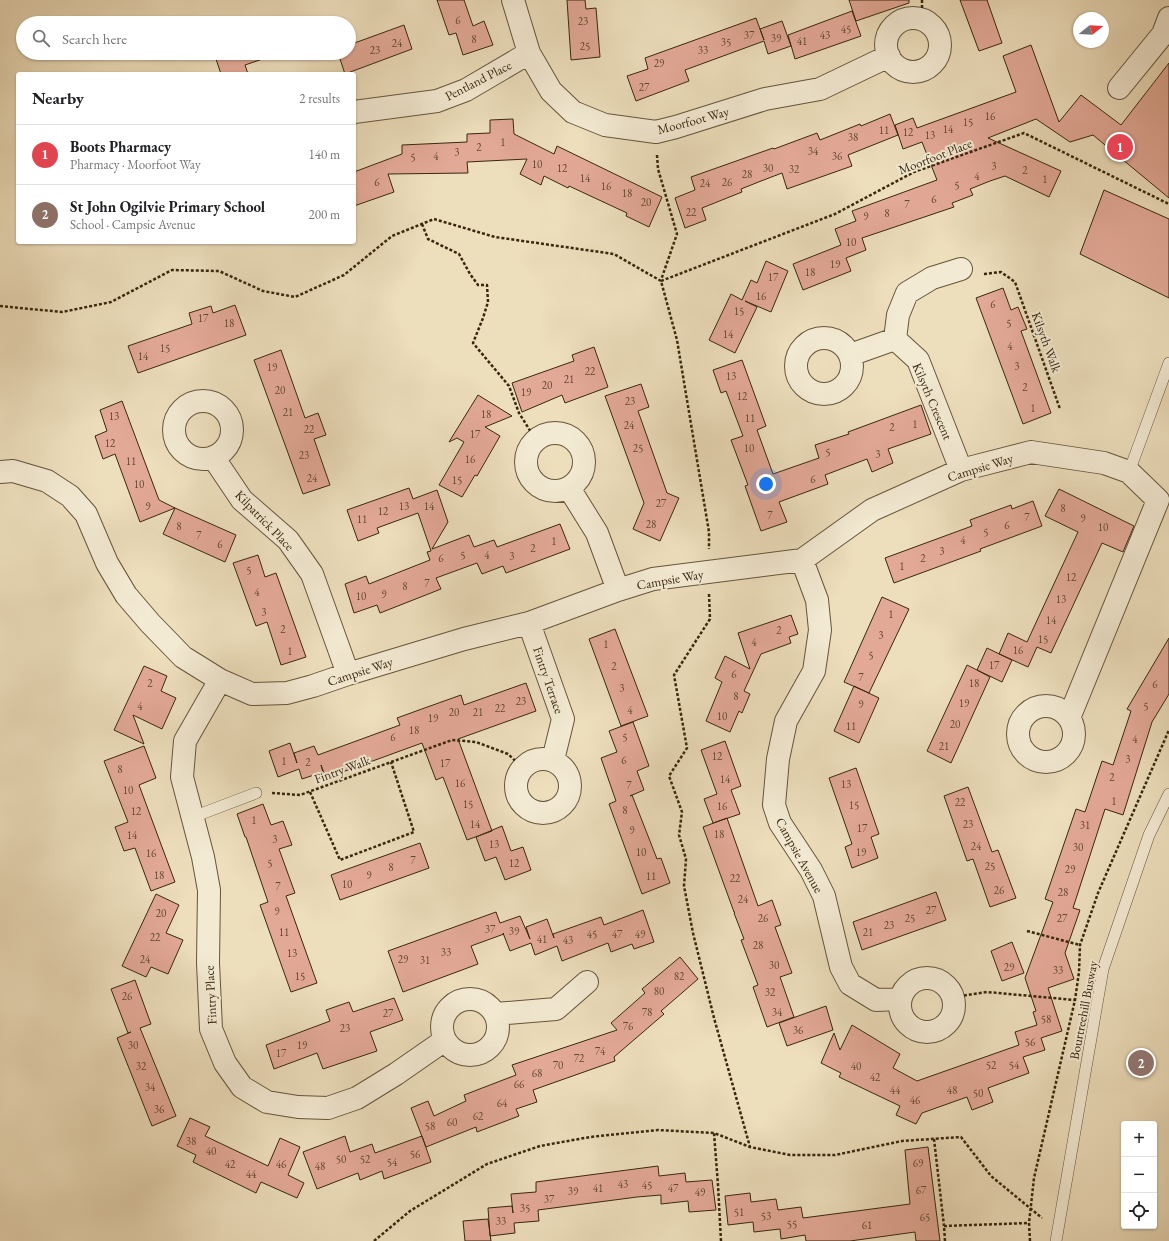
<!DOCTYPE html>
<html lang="en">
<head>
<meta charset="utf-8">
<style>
	body { margin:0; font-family:"EB Garamond",serif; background:#f2f2f2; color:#202124 }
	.controls { position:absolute; right:12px; bottom:12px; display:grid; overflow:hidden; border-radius:4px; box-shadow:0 1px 3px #0004 }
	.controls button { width:36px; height:36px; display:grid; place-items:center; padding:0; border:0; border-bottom:1px solid #e0e0e0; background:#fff; color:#202124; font:20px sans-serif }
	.compass { position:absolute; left:1073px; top:12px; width:36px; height:36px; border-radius:50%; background:#fff; box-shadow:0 1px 3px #0004; rotate:72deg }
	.you { position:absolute; left:766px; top:484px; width:14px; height:14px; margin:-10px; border:3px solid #fff; border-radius:50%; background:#1a73e8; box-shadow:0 0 0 6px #1a73e833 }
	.badge { display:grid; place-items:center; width:26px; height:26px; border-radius:50%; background:#111827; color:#fff; font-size:13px; font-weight:700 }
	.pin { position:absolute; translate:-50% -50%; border:2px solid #fff; box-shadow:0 1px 4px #0006 }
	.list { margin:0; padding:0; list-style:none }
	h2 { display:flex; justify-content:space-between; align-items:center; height:52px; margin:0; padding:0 16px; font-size:17px }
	h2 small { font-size:13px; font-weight:400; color:#757577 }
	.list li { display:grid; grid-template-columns:26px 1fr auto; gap:12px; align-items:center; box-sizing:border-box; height:60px; padding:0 16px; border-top:1px solid #e0e0e0 }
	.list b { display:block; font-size:15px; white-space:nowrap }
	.list p { margin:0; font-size:13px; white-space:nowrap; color:#757577 }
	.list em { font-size:13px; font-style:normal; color:#757577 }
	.icon { flex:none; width:22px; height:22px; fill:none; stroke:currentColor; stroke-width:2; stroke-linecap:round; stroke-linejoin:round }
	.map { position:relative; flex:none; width:1169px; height:1241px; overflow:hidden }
	.search { position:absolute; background:#fff; box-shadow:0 1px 3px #0004; left:16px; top:16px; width:340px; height:44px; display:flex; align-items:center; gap:10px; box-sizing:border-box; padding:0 14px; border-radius:22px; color:#757577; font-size:15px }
	.panel { position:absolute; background:#fff; box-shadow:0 1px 3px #0004; left:16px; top:72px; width:340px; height:172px; border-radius:4px }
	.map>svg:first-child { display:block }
	.building { fill:#e3a997; stroke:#38270e }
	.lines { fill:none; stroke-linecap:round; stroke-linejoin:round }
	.service-casing { stroke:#65553a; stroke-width:12 }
	.minor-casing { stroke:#65553a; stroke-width:24 }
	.path { stroke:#38270e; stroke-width:2.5; stroke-dasharray:3 2; stroke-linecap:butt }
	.service { stroke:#f3ead3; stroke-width:11 }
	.minor { stroke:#f3ead3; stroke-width:22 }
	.labels { text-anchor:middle; stroke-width:4; stroke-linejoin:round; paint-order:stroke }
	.number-label { font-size:11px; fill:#634830 }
	.street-label { font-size:13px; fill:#38270e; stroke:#f3ead3 }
</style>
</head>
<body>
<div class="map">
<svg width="1169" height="1241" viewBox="0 0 1169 1241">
	<rect width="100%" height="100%" fill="#eddebc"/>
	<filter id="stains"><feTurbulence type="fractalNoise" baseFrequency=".005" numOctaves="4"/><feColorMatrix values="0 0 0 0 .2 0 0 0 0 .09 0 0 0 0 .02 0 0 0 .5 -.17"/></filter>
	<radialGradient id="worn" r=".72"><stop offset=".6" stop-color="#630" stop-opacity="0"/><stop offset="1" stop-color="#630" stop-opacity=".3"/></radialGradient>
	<path class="building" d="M 437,0 L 464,0 L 473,26 L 484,21 L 493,45 L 463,55 L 456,33 L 449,35 Z
		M 567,0 L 585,0 L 586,9 L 596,8 L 600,57 L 571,60 Z
		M 849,0 L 909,0 L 909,3 L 856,21 Z
		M 960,0 L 987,0 L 1002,43 L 979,51 Z
		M 852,11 L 861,36 L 795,59 L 788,35 Z
		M 756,18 L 764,40 L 760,29 L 782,21 L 791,46 L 768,54 L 764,41 L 685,70 L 689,81 L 636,101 L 627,76 L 648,69 L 645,58 Z
		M 404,25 L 412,49 L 345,74 L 338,53 L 349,53 L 349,45 Z
		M 1031,45 L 1059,122 L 1081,95 L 1121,125 L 1169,63 L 1169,198 L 1093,135 L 1070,142 L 1036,119 L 988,138 L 1061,171 L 1049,197 L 1005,176 L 990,181 L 970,189 L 973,195 L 952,203 L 954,207 L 862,238 L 866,250 L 846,258 L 851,271 L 803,290 L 793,264 L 841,245 L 835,229 L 856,221 L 852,211 L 937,180 L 922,142 L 903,149 L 895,125 L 913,118 L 917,128 L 1016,92 L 1003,56 Z
		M 214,53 L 280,53 L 245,65 L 248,74 L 221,74 Z
		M 890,114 L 898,135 L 848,155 L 852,166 L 787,189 L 782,173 L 761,181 L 741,189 L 742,192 L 702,208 L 706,220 L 685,228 L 675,198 L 695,190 L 691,177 L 773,148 L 774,149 L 817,133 L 820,140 L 860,124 L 861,126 Z
		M 513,119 L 514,134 L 554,154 L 557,146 L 662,197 L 649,227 L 626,216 L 627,213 L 569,186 L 568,188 L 544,176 L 541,185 L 520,174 L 527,159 L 467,162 L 468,173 L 388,174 L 394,192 L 354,206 L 354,172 L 402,154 L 402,145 L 467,142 L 467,134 L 490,133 L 490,120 Z
		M 1104,190 L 1169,219 L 1169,298 L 1080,254 Z
		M 766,261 L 788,271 L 771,312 L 745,301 L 757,307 L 735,353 L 709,340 L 731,294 L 742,300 L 751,280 L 757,283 Z
		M 1003,288 L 1011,310 L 1018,307 L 1027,329 L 1021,331 L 1051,413 L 1023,424 L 976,298 Z
		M 235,305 L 246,335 L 138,373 L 128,346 L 192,324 L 189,313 L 211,306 L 213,313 Z
		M 594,347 L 608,387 L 565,403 L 562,395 L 522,412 L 512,383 L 574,361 L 572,355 Z
		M 281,350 L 305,418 L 318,413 L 326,435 L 314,439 L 330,485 L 303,494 L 254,360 Z
		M 742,360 L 766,426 L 757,430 L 773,474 L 819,458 L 815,445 L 849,434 L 848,432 L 921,405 L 931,434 L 888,449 L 893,463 L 872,472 L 867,459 L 825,475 L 828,484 L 779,502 L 787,522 L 761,531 L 745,486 L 748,485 L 731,440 L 743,436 L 726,391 L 721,393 L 713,370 Z
		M 641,384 L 649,407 L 638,411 L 667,493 L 679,498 L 660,541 L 633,529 L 644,503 L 605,396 Z
		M 478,395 L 512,416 L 485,427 L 500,436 L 477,476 L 475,475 L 462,497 L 439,485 L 464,442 L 457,438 L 449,442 Z
		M 122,401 L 159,500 L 175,508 L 140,522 L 115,454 L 103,459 L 95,436 L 107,431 L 100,410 Z
		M 409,488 L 413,499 L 437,490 L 448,522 L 432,549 L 469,535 L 474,547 L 494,540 L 497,547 L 560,524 L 570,549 L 506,573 L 503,566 L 482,574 L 477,563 L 436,578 L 441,589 L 380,613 L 377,605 L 354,613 L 345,584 L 366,576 L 369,584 L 430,560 L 427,552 L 431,551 L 418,513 L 377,528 L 379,533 L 358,541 L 347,510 Z
		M 1059,489 L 1134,526 L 1123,552 L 1102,543 L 1051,653 L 1037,647 L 1028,667 L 999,654 L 1008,633 L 1027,642 L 1078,532 L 1045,516 Z
		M 1033,501 L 1042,526 L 980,549 L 981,551 L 894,583 L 885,558 L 972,526 L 970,520 L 1011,505 L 1012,509 Z
		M 175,508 L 236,535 L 225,562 L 163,534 Z
		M 258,555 L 265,577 L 276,573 L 306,657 L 281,665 L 267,622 L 256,626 L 233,563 Z
		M 882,597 L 909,609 L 869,693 L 844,682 Z
		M 791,615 L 798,634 L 789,637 L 791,643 L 761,654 L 744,691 L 750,694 L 742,713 L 739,711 L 730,732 L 706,721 L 722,682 L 715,678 L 725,656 L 750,669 L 738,633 Z
		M 615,629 L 648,716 L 621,726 L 589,639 Z
		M 1169,638 L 1169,694 L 1152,722 L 1123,815 L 1105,809 L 1073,908 L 1080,910 L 1065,953 L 1074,979 L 1048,988 L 1062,1031 L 1041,1038 L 1045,1050 L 1023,1057 L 1029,1073 L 988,1088 L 993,1102 L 972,1110 L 967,1097 L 922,1113 L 916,1124 L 896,1115 L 900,1106 L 839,1077 L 841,1073 L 821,1063 L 834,1033 L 840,1050 L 852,1025 L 900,1054 L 893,1068 L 917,1081 L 1019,1045 L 1015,1032 L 1037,1025 L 1033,1012 L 1036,1011 L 1025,978 L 1053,902 L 1045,899 L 1076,809 L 1085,812 L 1102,761 L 1113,765 L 1131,711 L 1127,709 Z
		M 987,648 L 1012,660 L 1002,682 L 977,670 L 990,677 L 951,763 L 927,751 L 967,665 L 977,670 Z
		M 144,666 L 167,676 L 161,691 L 176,698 L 162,729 L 133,715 L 144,744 L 114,730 Z
		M 526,683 L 536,711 L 458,739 L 492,831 L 467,840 L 443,777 L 436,780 L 422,743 L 326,778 L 321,765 L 323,772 L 302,779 L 299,769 L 278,777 L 269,751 L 290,743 L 297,763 L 294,753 L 314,746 L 318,755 L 400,725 L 397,718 L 419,710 L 461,695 L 464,705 Z
		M 854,686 L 879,698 L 859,743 L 834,731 Z
		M 633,722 L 649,766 L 637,771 L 644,790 L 630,796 L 632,795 L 657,859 L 661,858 L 670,883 L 642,894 L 609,804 L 616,801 L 601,758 L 617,752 L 609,731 Z
		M 725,741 L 741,786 L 731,790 L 740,814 L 713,823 L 704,799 L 717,794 L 701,750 Z
		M 144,746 L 156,778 L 139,785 L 175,882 L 151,891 L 135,848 L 124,851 L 115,827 L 128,822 L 104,761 Z
		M 856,768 L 879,834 L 871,837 L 878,858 L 852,868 L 845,847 L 852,844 L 829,778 Z
		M 968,787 L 992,852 L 998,850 L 1016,898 L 990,907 L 973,859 L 967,861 L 944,796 Z
		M 263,804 L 271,825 L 283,821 L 292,845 L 279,849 L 295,893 L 286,896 L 317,983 L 291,992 L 260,905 L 268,902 L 246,837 L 245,837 L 237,814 Z
		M 727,818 L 758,906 L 772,900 L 781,925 L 775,927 L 792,973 L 780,977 L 794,1017 L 767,1027 L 753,987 L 758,985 L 741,940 L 744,939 L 734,913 L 735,912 L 734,912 L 703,827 Z
		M 502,826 L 511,851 L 523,847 L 531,870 L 505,880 L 496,857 L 485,861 L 476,837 Z
		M 420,843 L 429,868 L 340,900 L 331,875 Z
		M 936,892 L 946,920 L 862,950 L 853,922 Z
		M 156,894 L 179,905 L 166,933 L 183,940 L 168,974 L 151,967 L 146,977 L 122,966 Z
		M 643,910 L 654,942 L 634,949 L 632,944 L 611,952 L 608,943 L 562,961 L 557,946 L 535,955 L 531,943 L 510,951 L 503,933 L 504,934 L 471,946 L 478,964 L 403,992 L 388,951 L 496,912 L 500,923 L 520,916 L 530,939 L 526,927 L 547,919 L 554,938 L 553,934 L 601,917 L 604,925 Z
		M 1012,942 L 1024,973 L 1002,981 L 991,951 Z
		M 680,957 L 698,979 L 661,1011 L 664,1014 L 614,1057 L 615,1061 L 533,1090 L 537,1102 L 516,1109 L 519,1116 L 477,1132 L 476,1127 L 426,1147 L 411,1108 L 428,1101 L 434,1116 L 466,1101 L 464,1095 L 516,1075 L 512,1065 L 617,1030 L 611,1023 L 645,993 L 642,989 Z
		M 135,980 L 151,1024 L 140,1028 L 176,1116 L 152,1126 L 117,1038 L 131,1032 L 128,1033 L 111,989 Z
		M 394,998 L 403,1020 L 370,1032 L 377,1051 L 323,1069 L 317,1053 L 274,1069 L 266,1045 L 330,1021 L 326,1010 L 349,1002 L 353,1012 Z
		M 826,1006 L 833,1030 L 787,1046 L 779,1023 Z
		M 190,1118 L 210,1127 L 205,1136 L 268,1166 L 280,1138 L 300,1147 L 288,1175 L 304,1183 L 297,1198 L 261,1182 L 256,1193 L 193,1162 L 196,1155 L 177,1146 Z
		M 345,1136 L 350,1152 L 372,1144 L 375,1153 L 422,1136 L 431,1162 L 384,1179 L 382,1171 L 360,1180 L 358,1173 L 317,1189 L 303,1152 Z
		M 928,1147 L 940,1241 L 916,1241 L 915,1232 L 850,1241 L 806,1241 L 805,1235 L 781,1239 L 780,1229 L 754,1232 L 753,1222 L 728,1225 L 725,1196 L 750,1193 L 751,1202 L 776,1199 L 778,1210 L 801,1207 L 803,1218 L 910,1204 L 905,1150 Z
		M 658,1166 L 659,1176 L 685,1173 L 686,1182 L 712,1180 L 716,1210 L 689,1212 L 688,1201 L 661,1204 L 661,1195 L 637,1197 L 538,1210 L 539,1221 L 514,1223 L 515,1233 L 490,1236 L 488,1208 L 512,1206 L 513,1213 L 511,1194 L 536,1192 L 536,1182 Z
		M 488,1219 L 491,1241 L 465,1241 L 463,1221 Z"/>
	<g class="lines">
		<g class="service-casing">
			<path id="service" d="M 1129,472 L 1169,363
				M 193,817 L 256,793
				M 1056,1241 L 1103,969 L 1149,835 L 1169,794"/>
		</g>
		<g class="minor-casing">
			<path id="minor" d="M 513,0 L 529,53 L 551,91 L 573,112 L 605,125 L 656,132 L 676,127 L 765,99 L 820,89 L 889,56
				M886 45a27 27 0 1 1 54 0a27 27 0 1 1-54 0Z
				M 1119,88 L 1163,34 L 1169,18
				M 354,112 L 437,101 L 466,90 L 529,53
				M796 366a28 28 0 1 1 56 0a28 28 0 1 1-56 0Z
				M 895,339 L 898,315 L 907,293 L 932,278 L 961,269
				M 850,355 L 895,339 L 918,360 L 961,470
				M174 430a29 29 0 1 1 58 0a29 29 0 1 1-58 0Z
				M526 462a29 29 0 1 1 58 0a29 29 0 1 1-58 0Z
				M 213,457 L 242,500 L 288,540 L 312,574 L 348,674
				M 0,472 L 13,471 L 47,481 L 70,496 L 86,514 L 107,563 L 126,595 L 150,623 L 183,657 L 220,680 L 252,694 L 287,693 L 313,686 L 348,674 L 464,639 L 529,623 L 618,590 L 653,579 L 802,560 L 872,510 L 961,470 L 1031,452 L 1104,463 L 1129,472 L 1158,500 L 1069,718
				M 569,488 L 597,533 L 618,590
				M 802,560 L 817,600 L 820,630 L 814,671 L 786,721 L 778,759 L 774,805 L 780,823 L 811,870 L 824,896 L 841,967 L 850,984 L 876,1000 L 900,999
				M 529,623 L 563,719 L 553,760
				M 220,680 L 185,741 L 182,777 L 203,857 L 209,890 L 208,963 L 211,1029 L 225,1063 L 242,1087 L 267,1102 L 298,1107 L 328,1108 L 357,1098 L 396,1074 L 445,1040
				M1018 734a28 28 0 1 1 56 0a28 28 0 1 1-56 0Z
				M516 786a27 27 0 1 1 54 0a27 27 0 1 1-54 0Z
				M900 1005a27 27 0 1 1 54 0a27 27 0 1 1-54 0Z
				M442 1027a28 28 0 1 1 56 0a28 28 0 1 1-56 0Z
				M 495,1014 L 556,1009 L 587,982"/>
		</g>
		<path class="path" d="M 922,0 L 922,19
			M 657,155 L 658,169 L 677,234 L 661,280
			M 422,224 L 428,239 L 459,254 L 470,274 L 478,285 L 487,285 L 488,302 L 483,318 L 473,343 L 509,386 L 519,413 L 536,440
			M 984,274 L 1001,272 L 1015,282 L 1060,409
			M 661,281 L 835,214 L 914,172 L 1024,133 L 1169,204
			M 0,306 L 62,312 L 111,302 L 172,270 L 219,271 L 263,291 L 295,297 L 344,275 L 392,236 L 434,219 L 495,237 L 614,254 L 661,281 L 677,340 L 709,532 L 709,549
			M 709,594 L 710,619 L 674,675 L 687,748 L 669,776 L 682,812 L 679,835 L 686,859 L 684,886 L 693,933 L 714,1018 L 750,1147
			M 310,792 L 340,860 L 414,832 L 391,762
			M 272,793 L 300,795 L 452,740 L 476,742 L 508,754 L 523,768
			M 1027,931 L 1080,945
			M 954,997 L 987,992 L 1075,1000
			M 934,1139 L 944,1226
			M 374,1241 L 410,1211 L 487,1164 L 540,1146 L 590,1137 L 658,1130 L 714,1133
			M 721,1241 L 718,1185 L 714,1133 L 750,1147 L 790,1155 L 835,1155 L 902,1141 L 961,1137 L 991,1176 L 1042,1218
			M 945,1241 L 944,1226 L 1029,1223
			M 1030,1241 L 1029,1223 L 1034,1178 L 1075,1000 L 1079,972 L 1080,945 L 1098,893 L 1169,730"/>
		<use href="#service" class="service"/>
		<use href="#minor" class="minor"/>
	</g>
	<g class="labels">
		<g class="number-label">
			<text x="458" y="24">6</text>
			<text x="583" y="25">23</text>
			<text x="846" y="33">45</text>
			<text x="749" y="39">37</text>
			<text x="825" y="39">43</text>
			<text x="776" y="42">39</text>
			<text x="474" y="43">8</text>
			<text x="802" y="45">41</text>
			<text x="726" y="46">35</text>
			<text x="397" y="47">24</text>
			<text x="585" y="50">25</text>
			<text x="375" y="54">23</text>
			<text x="703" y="54">33</text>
			<text x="659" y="67">29</text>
			<text x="644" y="91">27</text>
			<text x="990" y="120">16</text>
			<text x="968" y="126">15</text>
			<text x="948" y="133">14</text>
			<text x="884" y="134">11</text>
			<text x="908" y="136">12</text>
			<text x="930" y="139">13</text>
			<text x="853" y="141">38</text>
			<text x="503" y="146">1</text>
			<text x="479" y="151">2</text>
			<text x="813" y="155">34</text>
			<text x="457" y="156">3</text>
			<text x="436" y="160">4</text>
			<text x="837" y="160">36</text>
			<text x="413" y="161">5</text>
			<text x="537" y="168">10</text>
			<text x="994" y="170">3</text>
			<text x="562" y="172">12</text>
			<text x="768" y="172">30</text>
			<text x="794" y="173">32</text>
			<text x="1025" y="174">2</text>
			<text x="747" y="178">28</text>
			<text x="977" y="180">4</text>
			<text x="585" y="182">14</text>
			<text x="1045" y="183">1</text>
			<text x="377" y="186">6</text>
			<text x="727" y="186">26</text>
			<text x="705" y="187">24</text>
			<text x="957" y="189">5</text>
			<text x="606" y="190">16</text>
			<text x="627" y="197">18</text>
			<text x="934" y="203">6</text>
			<text x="646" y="206">20</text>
			<text x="907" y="208">7</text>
			<text x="691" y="216">22</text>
			<text x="887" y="217">8</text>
			<text x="866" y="220">9</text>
			<text x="851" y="246">10</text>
			<text x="835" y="268">19</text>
			<text x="810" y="276">18</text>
			<text x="773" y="281">17</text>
			<text x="761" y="300">16</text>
			<text x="993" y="308">6</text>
			<text x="739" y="315">15</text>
			<text x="203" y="322">17</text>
			<text x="229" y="327">18</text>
			<text x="1009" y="327">5</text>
			<text x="728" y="338">14</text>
			<text x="1010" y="350">4</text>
			<text x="165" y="352">15</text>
			<text x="143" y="360">14</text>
			<text x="1017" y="370">3</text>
			<text x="272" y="371">19</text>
			<text x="590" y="375">22</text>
			<text x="731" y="380">13</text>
			<text x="569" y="383">21</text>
			<text x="547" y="389">20</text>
			<text x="1025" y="391">2</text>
			<text x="280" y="394">20</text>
			<text x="526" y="396">19</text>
			<text x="742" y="400">12</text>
			<text x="630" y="405">23</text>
			<text x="1033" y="412">1</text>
			<text x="288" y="416">21</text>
			<text x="486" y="418">18</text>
			<text x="114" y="420">13</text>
			<text x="750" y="422">11</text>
			<text x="915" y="428">1</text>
			<text x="629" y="429">24</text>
			<text x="892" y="431">2</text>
			<text x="309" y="433">22</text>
			<text x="475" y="438">17</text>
			<text x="110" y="447">12</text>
			<text x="638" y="452">25</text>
			<text x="749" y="452">10</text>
			<text x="828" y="456">5</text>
			<text x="878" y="458">3</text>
			<text x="304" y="459">23</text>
			<text x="470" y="463">16</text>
			<text x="131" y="465">11</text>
			<text x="312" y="482">24</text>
			<text x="813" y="483">6</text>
			<text x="457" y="484">15</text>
			<text x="139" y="488">10</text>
			<text x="661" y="507">27</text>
			<text x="148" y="510">9</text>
			<text x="404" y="510">13</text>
			<text x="429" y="510">14</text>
			<text x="1063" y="512">8</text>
			<text x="383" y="515">12</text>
			<text x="770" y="519">7</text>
			<text x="1027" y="521">7</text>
			<text x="1083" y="522">9</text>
			<text x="362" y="523">11</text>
			<text x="651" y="528">28</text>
			<text x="1007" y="529">6</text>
			<text x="179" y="530">8</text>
			<text x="1103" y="531">10</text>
			<text x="986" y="536">5</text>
			<text x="199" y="539">7</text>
			<text x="963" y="544">4</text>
			<text x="554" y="545">1</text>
			<text x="220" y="548">6</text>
			<text x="533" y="552">2</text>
			<text x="942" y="555">3</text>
			<text x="463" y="559">5</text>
			<text x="487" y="559">4</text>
			<text x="512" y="560">3</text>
			<text x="441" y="562">6</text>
			<text x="923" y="562">2</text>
			<text x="902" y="570">1</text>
			<text x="249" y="574">5</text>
			<text x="1071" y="581">12</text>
			<text x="427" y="587">7</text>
			<text x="405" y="590">8</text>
			<text x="257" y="596">4</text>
			<text x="384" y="598">9</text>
			<text x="361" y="600">10</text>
			<text x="1061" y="603">13</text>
			<text x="264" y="616">3</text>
			<text x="891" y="618">1</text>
			<text x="1051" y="624">14</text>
			<text x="283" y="633">2</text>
			<text x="779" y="634">2</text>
			<text x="881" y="639">3</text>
			<text x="1043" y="643">15</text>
			<text x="754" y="646">4</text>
			<text x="606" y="648">1</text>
			<text x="1018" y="654">16</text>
			<text x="290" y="655">1</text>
			<text x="871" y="659">5</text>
			<text x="994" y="669">17</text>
			<text x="614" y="670">2</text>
			<text x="734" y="678">6</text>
			<text x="861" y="681">7</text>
			<text x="150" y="687">2</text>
			<text x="974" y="687">18</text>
			<text x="1155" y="688">6</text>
			<text x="622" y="692">3</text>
			<text x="736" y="700">8</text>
			<text x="521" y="705">23</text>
			<text x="964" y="707">19</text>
			<text x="861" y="708">9</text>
			<text x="140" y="710">4</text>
			<text x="1146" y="710">5</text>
			<text x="500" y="712">22</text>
			<text x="630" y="714">4</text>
			<text x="454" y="716">20</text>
			<text x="478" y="716">21</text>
			<text x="722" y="720">10</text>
			<text x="433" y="722">19</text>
			<text x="955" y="728">20</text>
			<text x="851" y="730">11</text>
			<text x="414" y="734">18</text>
			<text x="393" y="741">6</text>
			<text x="625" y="741">5</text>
			<text x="1135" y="743">4</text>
			<text x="944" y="750">21</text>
			<text x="717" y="760">12</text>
			<text x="1128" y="763">3</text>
			<text x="624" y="764">6</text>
			<text x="284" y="765">1</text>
			<text x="308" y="766">2</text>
			<text x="445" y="767">17</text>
			<text x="120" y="773">8</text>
			<text x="1112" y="781">2</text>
			<text x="725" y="783">14</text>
			<text x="460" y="787">16</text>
			<text x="846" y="788">13</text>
			<text x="629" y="789">7</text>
			<text x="128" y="794">10</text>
			<text x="1114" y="805">1</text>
			<text x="960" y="806">22</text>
			<text x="468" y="808">15</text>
			<text x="854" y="809">15</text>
			<text x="722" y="810">16</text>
			<text x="625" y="814">8</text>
			<text x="136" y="815">12</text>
			<text x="254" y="824">1</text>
			<text x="475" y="828">14</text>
			<text x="968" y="828">23</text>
			<text x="1085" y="829">31</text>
			<text x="862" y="832">17</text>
			<text x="632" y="834">9</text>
			<text x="719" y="838">18</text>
			<text x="132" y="839">14</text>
			<text x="275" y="843">3</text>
			<text x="494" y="848">13</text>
			<text x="976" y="850">24</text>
			<text x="1078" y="851">30</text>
			<text x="641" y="856">10</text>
			<text x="861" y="856">19</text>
			<text x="151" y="857">16</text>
			<text x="413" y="864">7</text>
			<text x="270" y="867">5</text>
			<text x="514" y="867">12</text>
			<text x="990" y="870">25</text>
			<text x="391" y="871">8</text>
			<text x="1070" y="873">29</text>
			<text x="159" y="879">18</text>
			<text x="369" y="879">9</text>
			<text x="651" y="880">11</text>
			<text x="735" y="882">22</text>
			<text x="347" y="888">10</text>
			<text x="278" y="890">7</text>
			<text x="999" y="894">26</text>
			<text x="1063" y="896">28</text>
			<text x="743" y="903">24</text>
			<text x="931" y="914">27</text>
			<text x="277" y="915">9</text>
			<text x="161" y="917">20</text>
			<text x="763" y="922">26</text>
			<text x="910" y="922">25</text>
			<text x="1062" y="922">27</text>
			<text x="889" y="929">23</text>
			<text x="490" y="933">37</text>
			<text x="514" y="935">39</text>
			<text x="284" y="936">11</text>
			<text x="868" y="936">21</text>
			<text x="592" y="938">45</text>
			<text x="617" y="938">47</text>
			<text x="640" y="938">49</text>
			<text x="155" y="941">22</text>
			<text x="542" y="943">41</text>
			<text x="568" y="944">43</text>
			<text x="758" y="949">28</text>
			<text x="446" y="956">33</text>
			<text x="292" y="957">13</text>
			<text x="145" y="963">24</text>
			<text x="403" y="963">29</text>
			<text x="425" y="964">31</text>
			<text x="774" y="969">30</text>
			<text x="1009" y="971">29</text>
			<text x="1058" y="974">33</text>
			<text x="300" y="980">15</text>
			<text x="679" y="980">82</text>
			<text x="659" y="995">80</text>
			<text x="770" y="996">32</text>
			<text x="127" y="1000">26</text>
			<text x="647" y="1016">78</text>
			<text x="777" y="1016">34</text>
			<text x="388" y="1017">27</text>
			<text x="1046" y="1023">58</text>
			<text x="628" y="1030">76</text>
			<text x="345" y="1032">23</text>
			<text x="798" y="1034">36</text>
			<text x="1030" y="1046">56</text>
			<text x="133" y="1049">30</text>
			<text x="302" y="1049">19</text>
			<text x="600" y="1055">74</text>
			<text x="281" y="1057">17</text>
			<text x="579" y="1062">72</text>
			<text x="558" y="1069">70</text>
			<text x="991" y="1069">52</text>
			<text x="1014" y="1069">54</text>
			<text x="141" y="1070">32</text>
			<text x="856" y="1070">40</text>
			<text x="537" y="1077">68</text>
			<text x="875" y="1081">42</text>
			<text x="519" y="1088">66</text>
			<text x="150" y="1091">34</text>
			<text x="895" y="1094">44</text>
			<text x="952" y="1094">48</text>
			<text x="978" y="1097">50</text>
			<text x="915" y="1104">46</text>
			<text x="502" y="1107">64</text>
			<text x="159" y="1113">36</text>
			<text x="478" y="1120">62</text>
			<text x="452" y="1126">60</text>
			<text x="430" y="1130">58</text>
			<text x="191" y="1145">38</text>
			<text x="211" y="1155">40</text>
			<text x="415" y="1158">56</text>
			<text x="341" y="1163">50</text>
			<text x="365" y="1163">52</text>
			<text x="392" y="1166">54</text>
			<text x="918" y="1167">69</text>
			<text x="230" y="1168">42</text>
			<text x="281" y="1168">46</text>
			<text x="320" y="1170">48</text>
			<text x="251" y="1178">44</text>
			<text x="623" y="1188">43</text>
			<text x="647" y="1189">45</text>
			<text x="598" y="1192">41</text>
			<text x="673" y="1192">47</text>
			<text x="921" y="1194">67</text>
			<text x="573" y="1195">39</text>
			<text x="700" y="1196">49</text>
			<text x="549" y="1203">37</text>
			<text x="525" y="1212">35</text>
			<text x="739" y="1216">51</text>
			<text x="766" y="1220">53</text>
			<text x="925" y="1221">65</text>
			<text x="501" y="1225">33</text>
			<text x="792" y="1228">55</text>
			<text x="867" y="1229">61</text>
		</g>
		<g class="street-label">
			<text transform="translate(478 80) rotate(-27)" y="5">Pentland Place</text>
			<text transform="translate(693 120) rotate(-15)" y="5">Moorfoot Way</text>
			<text transform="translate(935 156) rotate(-21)" y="5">Moorfoot Place</text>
			<text transform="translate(1047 342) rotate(70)" y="5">Kilsyth Walk</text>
			<text transform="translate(933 401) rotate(67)" y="5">Kilsyth Crescent</text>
			<text transform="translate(980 467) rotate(-17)" y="5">Campsie Way</text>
			<text transform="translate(265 520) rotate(46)" y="5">Kilpatrick Place</text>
			<text transform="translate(670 579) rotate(-10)" y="5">Campsie Way</text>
			<text transform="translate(360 671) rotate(-18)" y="5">Campsie Way</text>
			<text transform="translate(549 680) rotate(71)" y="5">Fintry Terrace</text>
			<text transform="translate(342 769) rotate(-20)" y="5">Fintry Walk</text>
			<text transform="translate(800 855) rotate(61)" y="5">Campsie Avenue</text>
			<text transform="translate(210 995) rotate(-93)" y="5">Fintry Place</text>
			<text transform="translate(1083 1010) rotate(-79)" y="5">Bourtreehill Busway</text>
		</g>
	</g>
	<rect width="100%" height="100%" filter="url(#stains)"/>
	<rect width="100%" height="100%" fill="url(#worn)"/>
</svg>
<div class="controls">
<button>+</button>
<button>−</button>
<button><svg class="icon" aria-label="locate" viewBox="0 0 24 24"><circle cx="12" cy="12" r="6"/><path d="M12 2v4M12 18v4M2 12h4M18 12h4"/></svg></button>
</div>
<svg class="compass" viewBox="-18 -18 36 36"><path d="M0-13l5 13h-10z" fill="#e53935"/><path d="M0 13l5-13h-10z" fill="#757577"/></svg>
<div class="you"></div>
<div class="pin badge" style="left:1120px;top:147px;background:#e0444e">1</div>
<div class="pin badge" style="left:1141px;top:1063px;background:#8d6e63">2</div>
<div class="search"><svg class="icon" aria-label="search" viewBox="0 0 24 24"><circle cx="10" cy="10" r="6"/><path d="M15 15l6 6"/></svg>Search here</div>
<section class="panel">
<h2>Nearby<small>2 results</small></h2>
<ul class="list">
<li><span class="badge" style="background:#e0444e">1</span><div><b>Boots Pharmacy</b><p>Pharmacy · Moorfoot Way</p></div><em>140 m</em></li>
<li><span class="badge" style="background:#8d6e63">2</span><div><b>St John Ogilvie Primary School</b><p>School · Campsie Avenue</p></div><em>200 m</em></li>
</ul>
</section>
</div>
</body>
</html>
